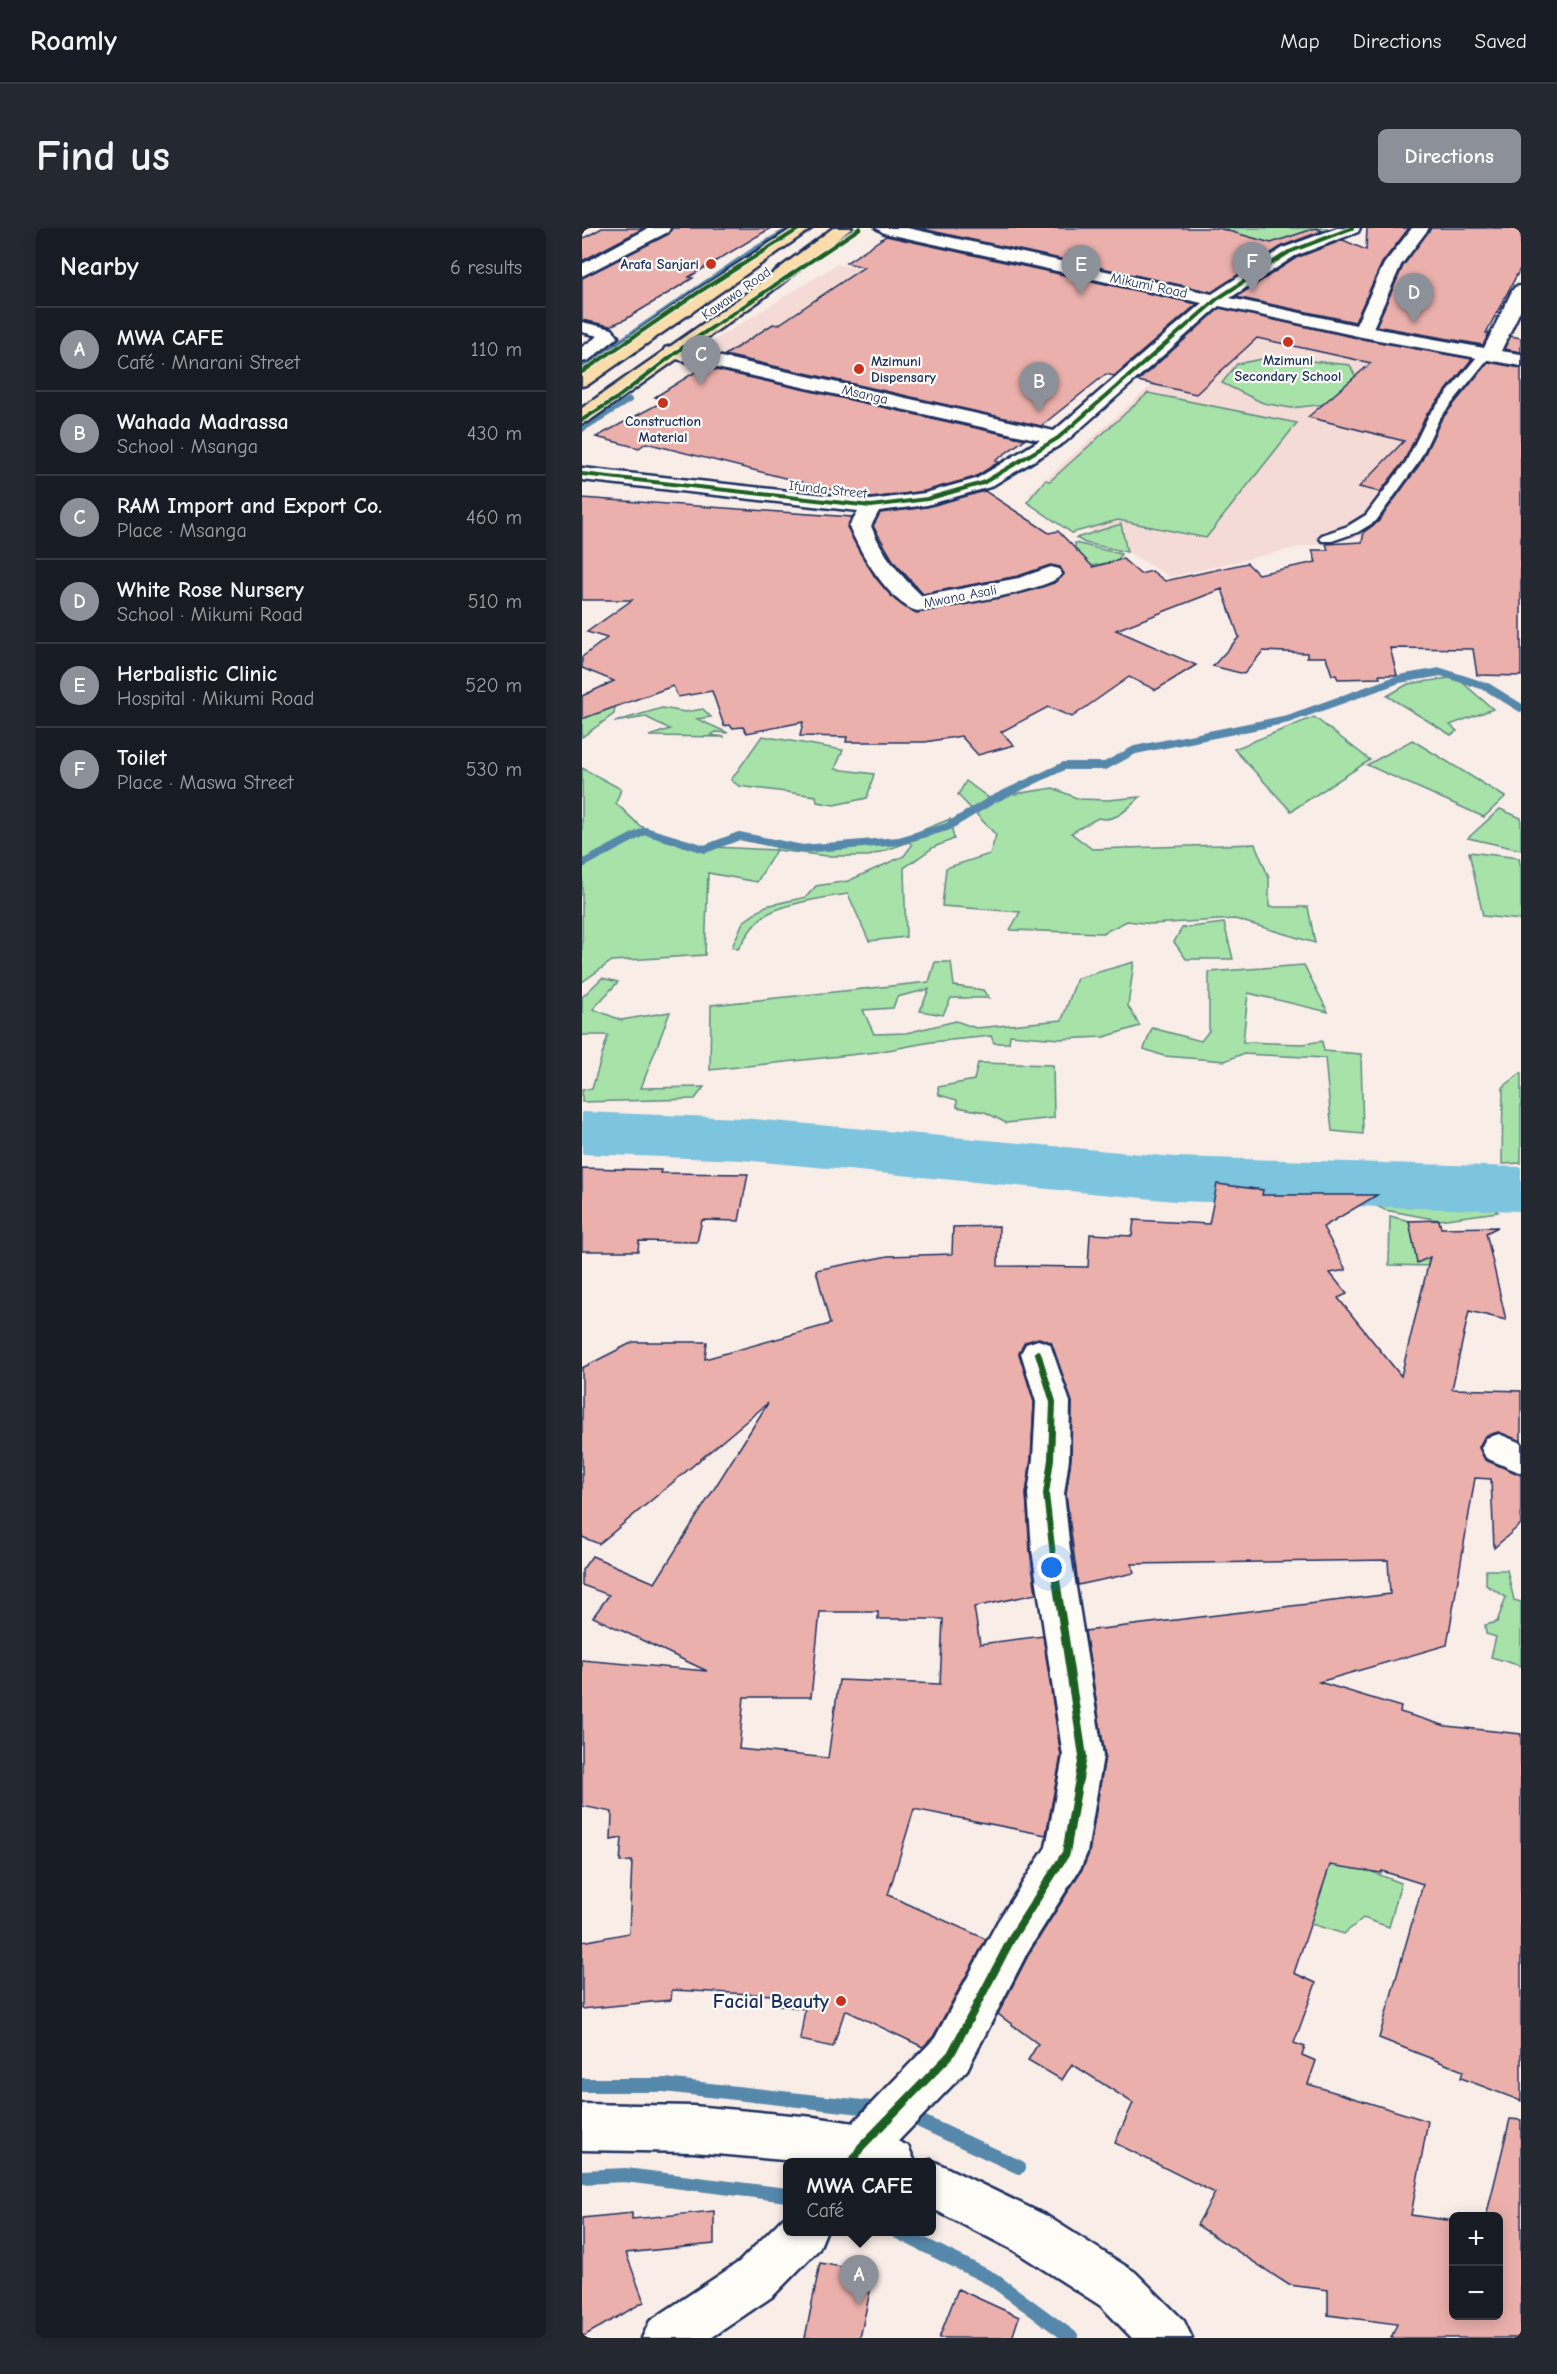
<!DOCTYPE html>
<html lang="en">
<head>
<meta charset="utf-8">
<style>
	body { margin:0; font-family:"Comic Neue",sans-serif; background:#242831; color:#f1f3f6 }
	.controls { position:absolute; right:18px; bottom:18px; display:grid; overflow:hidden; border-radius:9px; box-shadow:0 3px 15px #0003 }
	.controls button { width:54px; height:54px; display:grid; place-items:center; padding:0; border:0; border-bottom:2px solid #363941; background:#171b24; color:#f1f3f6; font:30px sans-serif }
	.you { position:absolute; left:470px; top:1340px; width:21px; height:21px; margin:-15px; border:4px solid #fff; border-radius:50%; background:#1a73e8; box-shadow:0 0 0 9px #1a73e833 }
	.badge { display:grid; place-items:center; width:39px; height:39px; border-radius:50%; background:#8c9099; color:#fff; font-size:20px; font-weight:700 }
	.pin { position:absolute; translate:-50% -50px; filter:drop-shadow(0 2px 3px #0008) }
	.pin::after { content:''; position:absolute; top:32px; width:21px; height:18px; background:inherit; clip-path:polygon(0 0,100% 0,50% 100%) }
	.popup { position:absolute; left:201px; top:1930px; width:153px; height:78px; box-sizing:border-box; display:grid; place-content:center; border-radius:9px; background:#171b24; filter:drop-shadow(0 2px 4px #0005); font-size:20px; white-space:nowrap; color:#9ea1a6 }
	.popup b { font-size:22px; color:#f1f3f6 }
	.popup::after { content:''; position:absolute; left:50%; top:100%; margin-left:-12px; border:12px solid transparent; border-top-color:#171b24 }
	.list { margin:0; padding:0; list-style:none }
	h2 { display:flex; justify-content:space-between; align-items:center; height:78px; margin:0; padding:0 24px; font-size:26px }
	h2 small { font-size:20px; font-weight:400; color:#9ea1a6 }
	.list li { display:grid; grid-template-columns:39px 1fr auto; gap:18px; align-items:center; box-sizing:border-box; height:84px; padding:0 24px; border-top:2px solid #363941 }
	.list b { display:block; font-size:22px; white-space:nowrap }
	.list p { margin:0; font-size:20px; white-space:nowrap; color:#9ea1a6 }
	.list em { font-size:20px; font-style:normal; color:#9ea1a6 }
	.map { position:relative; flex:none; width:939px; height:2110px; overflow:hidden; border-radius:9px }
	header { display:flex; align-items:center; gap:36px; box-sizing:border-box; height:84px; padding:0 30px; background:#171b24; border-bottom:2px solid #363941 }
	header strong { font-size:28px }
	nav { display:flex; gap:33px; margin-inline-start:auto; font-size:21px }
	.intro { display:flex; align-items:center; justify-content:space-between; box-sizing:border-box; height:144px; padding:0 36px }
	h1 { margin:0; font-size:42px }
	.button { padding:15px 27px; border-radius:9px; background:#8c9099; color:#fff; font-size:21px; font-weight:700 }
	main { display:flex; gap:36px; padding:0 36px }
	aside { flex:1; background:#171b24; border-radius:9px; box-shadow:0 3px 15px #0003 }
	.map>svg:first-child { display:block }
	.built { fill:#f5dbd6 }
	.green { fill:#a7e2a8; stroke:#618883; stroke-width:1.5 }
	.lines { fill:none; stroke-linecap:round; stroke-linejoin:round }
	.stream-far2 { stroke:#5688ab; stroke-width:6 }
	.stream-far1 { stroke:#5688ab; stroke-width:8 }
	.stream { stroke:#5688ab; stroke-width:14 }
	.river { fill:#7dc4de; fill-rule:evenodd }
	.building { fill:#ebb0ac; stroke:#1b2f5e; stroke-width:1.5; fill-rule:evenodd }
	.service-casing { stroke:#1b2f5e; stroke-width:5 }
	.minor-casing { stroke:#1b2f5e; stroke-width:5 }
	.tertiary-casing { stroke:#1b2f5e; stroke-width:5 }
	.primary-casing { stroke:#1b2f5e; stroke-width:5 }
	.service { fill:#fdfcf7; fill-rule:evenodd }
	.minor { fill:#fdfcf7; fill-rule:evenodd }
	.tertiary { fill:#fdfcf7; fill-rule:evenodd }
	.primary { fill:#faddab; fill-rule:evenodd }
	.cycleway-far2-casing { stroke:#fdfcf7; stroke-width:6 }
	.cycleway-far1-casing { stroke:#fdfcf7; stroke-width:10 }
	.cycleway-casing { stroke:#fdfcf7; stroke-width:11 }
	.cycleway-far2 { stroke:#1b5e20; stroke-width:4 }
	.cycleway-far1 { stroke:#1b5e20; stroke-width:6 }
	.cycleway { stroke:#1b5e20; stroke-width:8 }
	.poi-dot { fill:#c8321e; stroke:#fdfcf7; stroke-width:2 }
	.labels { text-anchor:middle; stroke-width:4.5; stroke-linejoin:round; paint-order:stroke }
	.far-poi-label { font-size:14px; font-weight:bold; fill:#1b2f5e; stroke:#fdfcf7 }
	.far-street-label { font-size:14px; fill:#1b2f5e; stroke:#fdfcf7 }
	.near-poi-label { font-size:20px; font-weight:bold; fill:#1b2f5e; stroke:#fdfcf7; text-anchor:end }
</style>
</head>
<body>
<header>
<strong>Roamly</strong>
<nav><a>Map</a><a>Directions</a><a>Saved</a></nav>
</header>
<div class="intro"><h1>Find us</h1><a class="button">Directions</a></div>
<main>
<aside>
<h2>Nearby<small>6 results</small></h2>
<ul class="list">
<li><span class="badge">A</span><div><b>MWA CAFE</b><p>Café · Mnarani Street</p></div><em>110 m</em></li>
<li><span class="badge">B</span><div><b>Wahada Madrassa</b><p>School · Msanga</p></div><em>430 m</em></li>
<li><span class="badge">C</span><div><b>RAM Import and Export Co.</b><p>Place · Msanga</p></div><em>460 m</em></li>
<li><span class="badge">D</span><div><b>White Rose Nursery</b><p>School · Mikumi Road</p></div><em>510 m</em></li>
<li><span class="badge">E</span><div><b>Herbalistic Clinic</b><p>Hospital · Mikumi Road</p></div><em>520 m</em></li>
<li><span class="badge">F</span><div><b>Toilet</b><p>Place · Maswa Street</p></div><em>530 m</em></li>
</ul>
</aside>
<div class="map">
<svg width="939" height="2110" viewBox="0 0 939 2110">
	<rect width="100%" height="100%" fill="#f9ede8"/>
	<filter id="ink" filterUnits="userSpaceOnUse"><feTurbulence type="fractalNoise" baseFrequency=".0167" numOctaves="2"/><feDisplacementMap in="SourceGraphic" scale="12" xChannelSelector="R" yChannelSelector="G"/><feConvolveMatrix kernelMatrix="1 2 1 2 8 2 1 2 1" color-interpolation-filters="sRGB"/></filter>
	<g filter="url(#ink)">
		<path class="built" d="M 255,36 L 304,46 L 266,121 L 224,150 L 115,123 Z
			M 696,97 L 886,140 L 899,137 L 939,141 L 795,306 L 713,320 L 588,349 L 447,266 L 602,128 Z"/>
		<path class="green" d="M 642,0 L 745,0 L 749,2 L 758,0 L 710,24 L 676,17 L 639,2 Z
			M 690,129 L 768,137 L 776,154 L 790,171 L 709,180 L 681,175 L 640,155 L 655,136 Z
			M 566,165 L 715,195 L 624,310 L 536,292 L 490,305 L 445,274 L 463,252 L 468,253 Z
			M 539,296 L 545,324 L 503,315 L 494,310 Z
			M 493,315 L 539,326 L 535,333 L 494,341 Z
			M 874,449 L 911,481 L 868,497 L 875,503 L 869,507 L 805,468 L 826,456 Z
			M 0,470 L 34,472 L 32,486 L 0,509 Z
			M 80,480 L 103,484 L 121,481 L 129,489 L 115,491 L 146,505 L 134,504 L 129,507 L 143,509 L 67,508 L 88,501 L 64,489 L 32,494 Z
			M 732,489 L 788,532 L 709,583 L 652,521 Z
			M 180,508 L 261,522 L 253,541 L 292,546 L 285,570 L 252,577 L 235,574 L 234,568 L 157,558 L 149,552 Z
			M 830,512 L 923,569 L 902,589 L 785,537 Z
			M 0,540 L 39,561 L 34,575 L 58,598 L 111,618 L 194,622 L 195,616 L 243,619 L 311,614 L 368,591 L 372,611 L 352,619 L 322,640 L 324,709 L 287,713 L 266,666 C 244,669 207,675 187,685 C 174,691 163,710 156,721 L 150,719 L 161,694 L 184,678 L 224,669 L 234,658 L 266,653 L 322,628 L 330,617 L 327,614 L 287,628 L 245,628 L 194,622 L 175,654 L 126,645 L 123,727 L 30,733 L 0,754 Z
			M 384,553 L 407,570 L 471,560 L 497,571 L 526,572 L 558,569 C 546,580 534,595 516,590 L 489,605 L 510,621 L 673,616 L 687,650 L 687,679 L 726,679 L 733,715 L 653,691 L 570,696 L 545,693 L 521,705 L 428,702 L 438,684 L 360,678 L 364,640 L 408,626 L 414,607 L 376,567 Z
			M 918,581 L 939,590 L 939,622 L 886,610 Z
			M 887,624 L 937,630 L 939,640 L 939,692 L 901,688 Z
			M 642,695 L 651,731 L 604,731 L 592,714 L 600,700 Z
			M 353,734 L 369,734 L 372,758 L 401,762 L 407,770 L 369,770 L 361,787 L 338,783 L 347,761 L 315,769 L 311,780 L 281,782 L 292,806 L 324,805 L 374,793 L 394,800 L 480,792 L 495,750 L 552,734 L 546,778 L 558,798 L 522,809 L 478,811 L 428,807 L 427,815 L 412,815 L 409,808 L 349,814 L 295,824 L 128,842 L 129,777 L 347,754 Z
			M 722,737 L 746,784 L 666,765 L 661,814 L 721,816 L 740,813 L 742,823 L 779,826 L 781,906 L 750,903 L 743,830 L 660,826 L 643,833 L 582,828 L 562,821 L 570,800 L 619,813 L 627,803 L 627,744 Z
			M 20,750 L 36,754 L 11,781 L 39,792 L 88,784 L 59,860 L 122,859 L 113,871 L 0,874 L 0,862 L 10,861 L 26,807 L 0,807 L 0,769 Z
			M 396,835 L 471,837 L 472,890 L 424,895 L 403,884 L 375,879 L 375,872 L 357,867 L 356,859 L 392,852 Z
			M 939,845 L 939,935 L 920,936 L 921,859 Z
			M 790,951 L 888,959 L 916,984 L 857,992 L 803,982 L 758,960 Z
			M 808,988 L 827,993 L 848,1038 L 807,1037 Z
			M 904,1342 L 925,1342 L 932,1372 L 939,1374 L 939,1438 L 909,1429 L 914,1409 L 904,1406 L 903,1397 L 915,1394 L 924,1369 L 904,1357 Z
			M 785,1634 L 790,1644 L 819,1655 L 807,1699 L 781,1690 L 762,1706 L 706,1689 L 723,1637 Z"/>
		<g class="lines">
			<path class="stream-far2" d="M 387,14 L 419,20 L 432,27
				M 658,82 L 691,93
				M 0,140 L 174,21 L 210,0
				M 0,201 L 47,172"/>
			<path class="stream-far1" d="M 0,636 L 63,603 L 123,621 L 157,608 L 220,621 L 317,613 L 365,599 L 410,572 L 482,538 L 523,538 L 553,522 L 706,491 L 817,451 L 859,444 L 905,459 L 939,480"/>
			<path class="stream" d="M 0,1857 L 82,1857 L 298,1881
				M 325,1887 L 437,1939
				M 0,1949 L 43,1947 L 205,1967
				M 316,2004 L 410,2051 L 490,2110"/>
			<path class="river" d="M 0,884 L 160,890 L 593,929 L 939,939 L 939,983 L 593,973 L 160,932 L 0,926 Z"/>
		</g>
		<path class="building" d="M 20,0 L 62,0 L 0,33 L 0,11 Z
			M 90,0 L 189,0 L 107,49 L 111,50 L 44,91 L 28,98 L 0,92 L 0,50 L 87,6 Z
			M 336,0 L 636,0 L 689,15 L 734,0 L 740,3 L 700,18 L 630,64 Z
			M 785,0 L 827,0 L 800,35 L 773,94 L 654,69 L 714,30 L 761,12 L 784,22 Z
			M 849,0 L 939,0 L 939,39 L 904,105 L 907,105 L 901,117 L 794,98 L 821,38 Z
			M 304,8 L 615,76 L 532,148 L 524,146 L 459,198 L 143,127 L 191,96 L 196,97 L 282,39 L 264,35 Z
			M 638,80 L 780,111 L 890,131 L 845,186 L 822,233 L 798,264 L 777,259 L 822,213 L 726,189 L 789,135 L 675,110 L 614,166 L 556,153 Z
			M 929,108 L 939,110 L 939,124 L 922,121 Z
			M 906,134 L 939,140 L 939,448 L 895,447 L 891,421 L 808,420 L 815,447 L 797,447 L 798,450 L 756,451 L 754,447 L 750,447 L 744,429 L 725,429 L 725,425 L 681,423 L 662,446 L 631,438 L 657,409 L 640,361 L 534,402 L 614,437 L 574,462 L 547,449 L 490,489 L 466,479 L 419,504 L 432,517 L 396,527 L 379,508 L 343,514 L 264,514 L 265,509 L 218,508 L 221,494 L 165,505 L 161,499 L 150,500 L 148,497 L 142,498 L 130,463 L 96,469 L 91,458 L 0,491 L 0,468 L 32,453 L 0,440 L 0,429 L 25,410 L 5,404 L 50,372 L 0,372 L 0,270 L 270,289 L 265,299 L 293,349 L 313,372 L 335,385 L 436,366 L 472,355 L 482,346 L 478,339 L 468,337 L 436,348 L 341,366 L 312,334 L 291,298 L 298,285 L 345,279 L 403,263 L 467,305 L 476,303 L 511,339 L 541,331 L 558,346 L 570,343 L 583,353 L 665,335 L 676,346 L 734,334 L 730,322 L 746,322 L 744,316 L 780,314 L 782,304 L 796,294 L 838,236 L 859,192 Z
			M 121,139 L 443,211 L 413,233 L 417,234 L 393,249 L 343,263 L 289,270 L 274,268 L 64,215 L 57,220 L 14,209 L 84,172 L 73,169 Z
			M 0,940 L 79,942 L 78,945 L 166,946 L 157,993 L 120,992 L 115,1014 L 57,1013 L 56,1023 L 0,1023 Z
			M 635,956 L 681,962 L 680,967 L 795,967 L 741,999 L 764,1042 L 748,1045 L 765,1066 L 756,1070 L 819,1148 L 848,1029 L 835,1035 L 827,993 L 857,992 L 859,1000 L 916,999 L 904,1005 L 924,1092 L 887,1083 L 870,1161 L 939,1163 L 939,1213 L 916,1204 L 903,1208 L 897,1219 L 903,1232 L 939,1247 L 939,1296 L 912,1320 L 909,1251 L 893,1250 L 865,1417 L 737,1454 L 819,1479 L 818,1484 L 864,1498 L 939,1506 L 939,1873 L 879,1850 L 881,1843 L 797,1810 L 841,1656 L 800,1643 L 799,1645 L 748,1637 L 712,1745 L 734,1755 L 712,1815 L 723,1819 L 720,1827 L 734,1833 L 726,1856 L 846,1893 L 829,1987 L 872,1993 L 872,2088 L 916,2088 L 916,1989 L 904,1989 L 928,1891 L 939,1892 L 939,2110 L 809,2110 L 815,2096 L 746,2087 L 746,2062 L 707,2057 L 615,1997 L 633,1965 L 533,1915 L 551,1875 L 490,1836 L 480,1852 L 446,1832 L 456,1816 L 416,1786 L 448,1724 L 501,1640 L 507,1625 L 523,1528 L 503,1403 L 808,1366 L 806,1332 L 550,1336 L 552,1345 L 496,1357 L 484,1266 L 489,1231 L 490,1174 L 469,1114 L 457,1110 L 443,1114 L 437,1126 L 452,1174 L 449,1231 L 444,1266 L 448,1322 L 454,1366 L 392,1379 L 398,1416 L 461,1408 L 479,1528 L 464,1607 L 332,1581 L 306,1667 L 404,1711 L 351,1809 L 341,1819 L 263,1782 L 251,1819 L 218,1812 L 223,1781 L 189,1776 L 191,1767 L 90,1762 L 89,1772 L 0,1781 L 0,1714 L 47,1705 L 50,1633 L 38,1634 L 40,1610 L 29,1612 L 30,1584 L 0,1578 L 0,1432 L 125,1443 L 11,1389 L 27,1367 L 0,1357 L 0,1342 L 10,1328 L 73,1355 L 186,1175 L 17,1316 L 0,1309 L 0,1140 L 51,1114 L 125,1114 L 123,1131 L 248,1096 L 234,1042 L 306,1028 L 370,1026 L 371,999 L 417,998 L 416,1038 L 506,1039 L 508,1006 L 550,1008 L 552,992 L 627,996 ZM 238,1384 L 296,1384 L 296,1391 L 361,1391 L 358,1456 L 257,1452 L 246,1530 L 157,1521 L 162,1469 L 229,1469 Z
			M 132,1983 L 132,2016 L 44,2025 L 62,2074 L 0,2109 L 0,1990 L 50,1985 L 50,1991 Z
			M 238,2035 L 292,2045 L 278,2110 L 223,2110 Z
			M 376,2061 L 437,2089 L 430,2110 L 357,2110 Z"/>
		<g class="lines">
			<g class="service-casing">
				<path id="service" d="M 903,123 L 909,127 L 857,191 L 836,235 L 794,293 L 776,304 L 750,313 L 740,313 L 738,310 L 740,307 L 766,298 L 784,287 L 824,234 L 847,187 L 899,124 Z"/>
			</g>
			<g class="minor-casing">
				<path id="minor" d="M 67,0 L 88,0 L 86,4 L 0,48 L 0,36 Z
					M 294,0 L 325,0 L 630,66 L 701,20 L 755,0 L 778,0 L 776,4 L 713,28 L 648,70 L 774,97 L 802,36 L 830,0 L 847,0 L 819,37 L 791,100 L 902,120 L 930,63 L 933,59 L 939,58 L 939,81 L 919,123 L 939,126 L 939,138 L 780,109 L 637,78 L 483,214 L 408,259 L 345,277 L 297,283 L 289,298 C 300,326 318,347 340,368 L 437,350 L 469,339 L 477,341 L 480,346 C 468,364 361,378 335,383 C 308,376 277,323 267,298 L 276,283 L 0,252 L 0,240 L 289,272 L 343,265 L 394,251 L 458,212 L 90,130 L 83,128 L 81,124 L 83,120 L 90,118 L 472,203 L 620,75 L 302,5 Z
					M 0,94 L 30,101 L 36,109 L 7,132 L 0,134 L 0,119 L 16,108 L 0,104 Z
					M 456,1112 L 468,1116 L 488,1174 L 487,1231 L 482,1266 L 488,1322 L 521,1528 L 505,1625 L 499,1639 L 446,1723 L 385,1842 L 296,1934 L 247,1934 L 263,1903 L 353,1810 L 416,1693 L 464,1619 L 481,1528 L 450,1322 L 446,1266 L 451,1231 L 454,1174 L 439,1125 L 444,1116 Z
					M 917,1206 L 939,1215 L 939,1245 L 904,1230 L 899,1220 L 904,1210 Z
					M 205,1986 L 205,2004 L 244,2004 L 237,2021 L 191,2068 L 129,2110 L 60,2110 L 68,2093 L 157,2034 Z"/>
			</g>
			<g class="tertiary-casing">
				<path id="tertiary" d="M 0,1876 L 111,1878 L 232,1889 L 279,1896 L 326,1918 L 333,1934 L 225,1934 L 111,1924 L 0,1922 Z
					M 349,1932 L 465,1988 L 553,2044 L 602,2093 L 610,2110 L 550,2110 L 519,2078 L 431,2022 L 349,1980 L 349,1934 L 342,1934 Z"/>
			</g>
			<g class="primary-casing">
				<path id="primary" d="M 211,0 L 230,0 L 7,156 L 0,158 L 0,143 L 116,62 Z
					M 251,0 L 270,0 L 177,73 L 7,193 L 0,195 L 0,180 L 165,65 Z"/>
			</g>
			<use href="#service" class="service"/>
			<use href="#minor" class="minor"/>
			<use href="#tertiary" class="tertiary"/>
			<use href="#primary" class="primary"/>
			<g class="cycleway-far2-casing">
				<path id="cycleway-far2" d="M 0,144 L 117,64 L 218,0
					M 0,192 L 35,170 L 104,117 L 278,0
					M 0,246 L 289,278 L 345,271 L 401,255 L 476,210 L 635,71 L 707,24 L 770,0"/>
			</g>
			<g class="cycleway-far1-casing">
				<path id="cycleway-far1" d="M 456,1125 L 471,1174 L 469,1231 L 464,1266 L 474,1354"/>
			</g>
			<g class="cycleway-casing">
				<path id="cycleway" d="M 270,1934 L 279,1919 L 369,1826 L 431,1708 L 484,1625 L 501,1528 L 474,1352"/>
			</g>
			<use href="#cycleway-far2" class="cycleway-far2"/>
			<use href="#cycleway-far1" class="cycleway-far1"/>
			<use href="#cycleway" class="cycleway"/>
		</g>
	</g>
	<g class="poi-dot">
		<circle cx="129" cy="36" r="6"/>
		<circle cx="706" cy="114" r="6"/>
		<circle cx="277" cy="141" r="6"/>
		<circle cx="81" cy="175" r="6"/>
		<circle cx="259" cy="1773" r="6"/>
	</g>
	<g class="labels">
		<g class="far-poi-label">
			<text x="117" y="41" text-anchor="end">Arafa Sanjari</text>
			<text x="706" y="137">Mzimuni<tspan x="706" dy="16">Secondary School</tspan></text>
			<text x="289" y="138" text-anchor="start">Mzimuni<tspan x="289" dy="16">Dispensary</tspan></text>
			<text x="81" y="198">Construction<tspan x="81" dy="16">Material</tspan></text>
		</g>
		<g class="far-street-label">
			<text transform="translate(567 57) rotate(12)" y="5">Mikumi Road</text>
			<text transform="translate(154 65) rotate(-35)" y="5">Kawawa Road</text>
			<text transform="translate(283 166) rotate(13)" y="5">Msanga</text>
			<text transform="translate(246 261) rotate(6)" y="5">Ifunda Street</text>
			<text transform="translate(378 368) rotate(-11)" y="5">Mwana Asali</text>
		</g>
		<g class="near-poi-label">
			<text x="247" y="1780">Facial Beauty</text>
		</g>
	</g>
</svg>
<div class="controls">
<button>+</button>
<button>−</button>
</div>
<div class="you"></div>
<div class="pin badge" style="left:277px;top:2077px">A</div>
<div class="popup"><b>MWA CAFE</b>Café</div>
<div class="pin badge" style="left:457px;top:184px">B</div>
<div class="pin badge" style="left:119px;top:157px">C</div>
<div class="pin badge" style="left:832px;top:95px">D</div>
<div class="pin badge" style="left:499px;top:67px">E</div>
<div class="pin badge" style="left:670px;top:64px">F</div>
</div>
</main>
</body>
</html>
